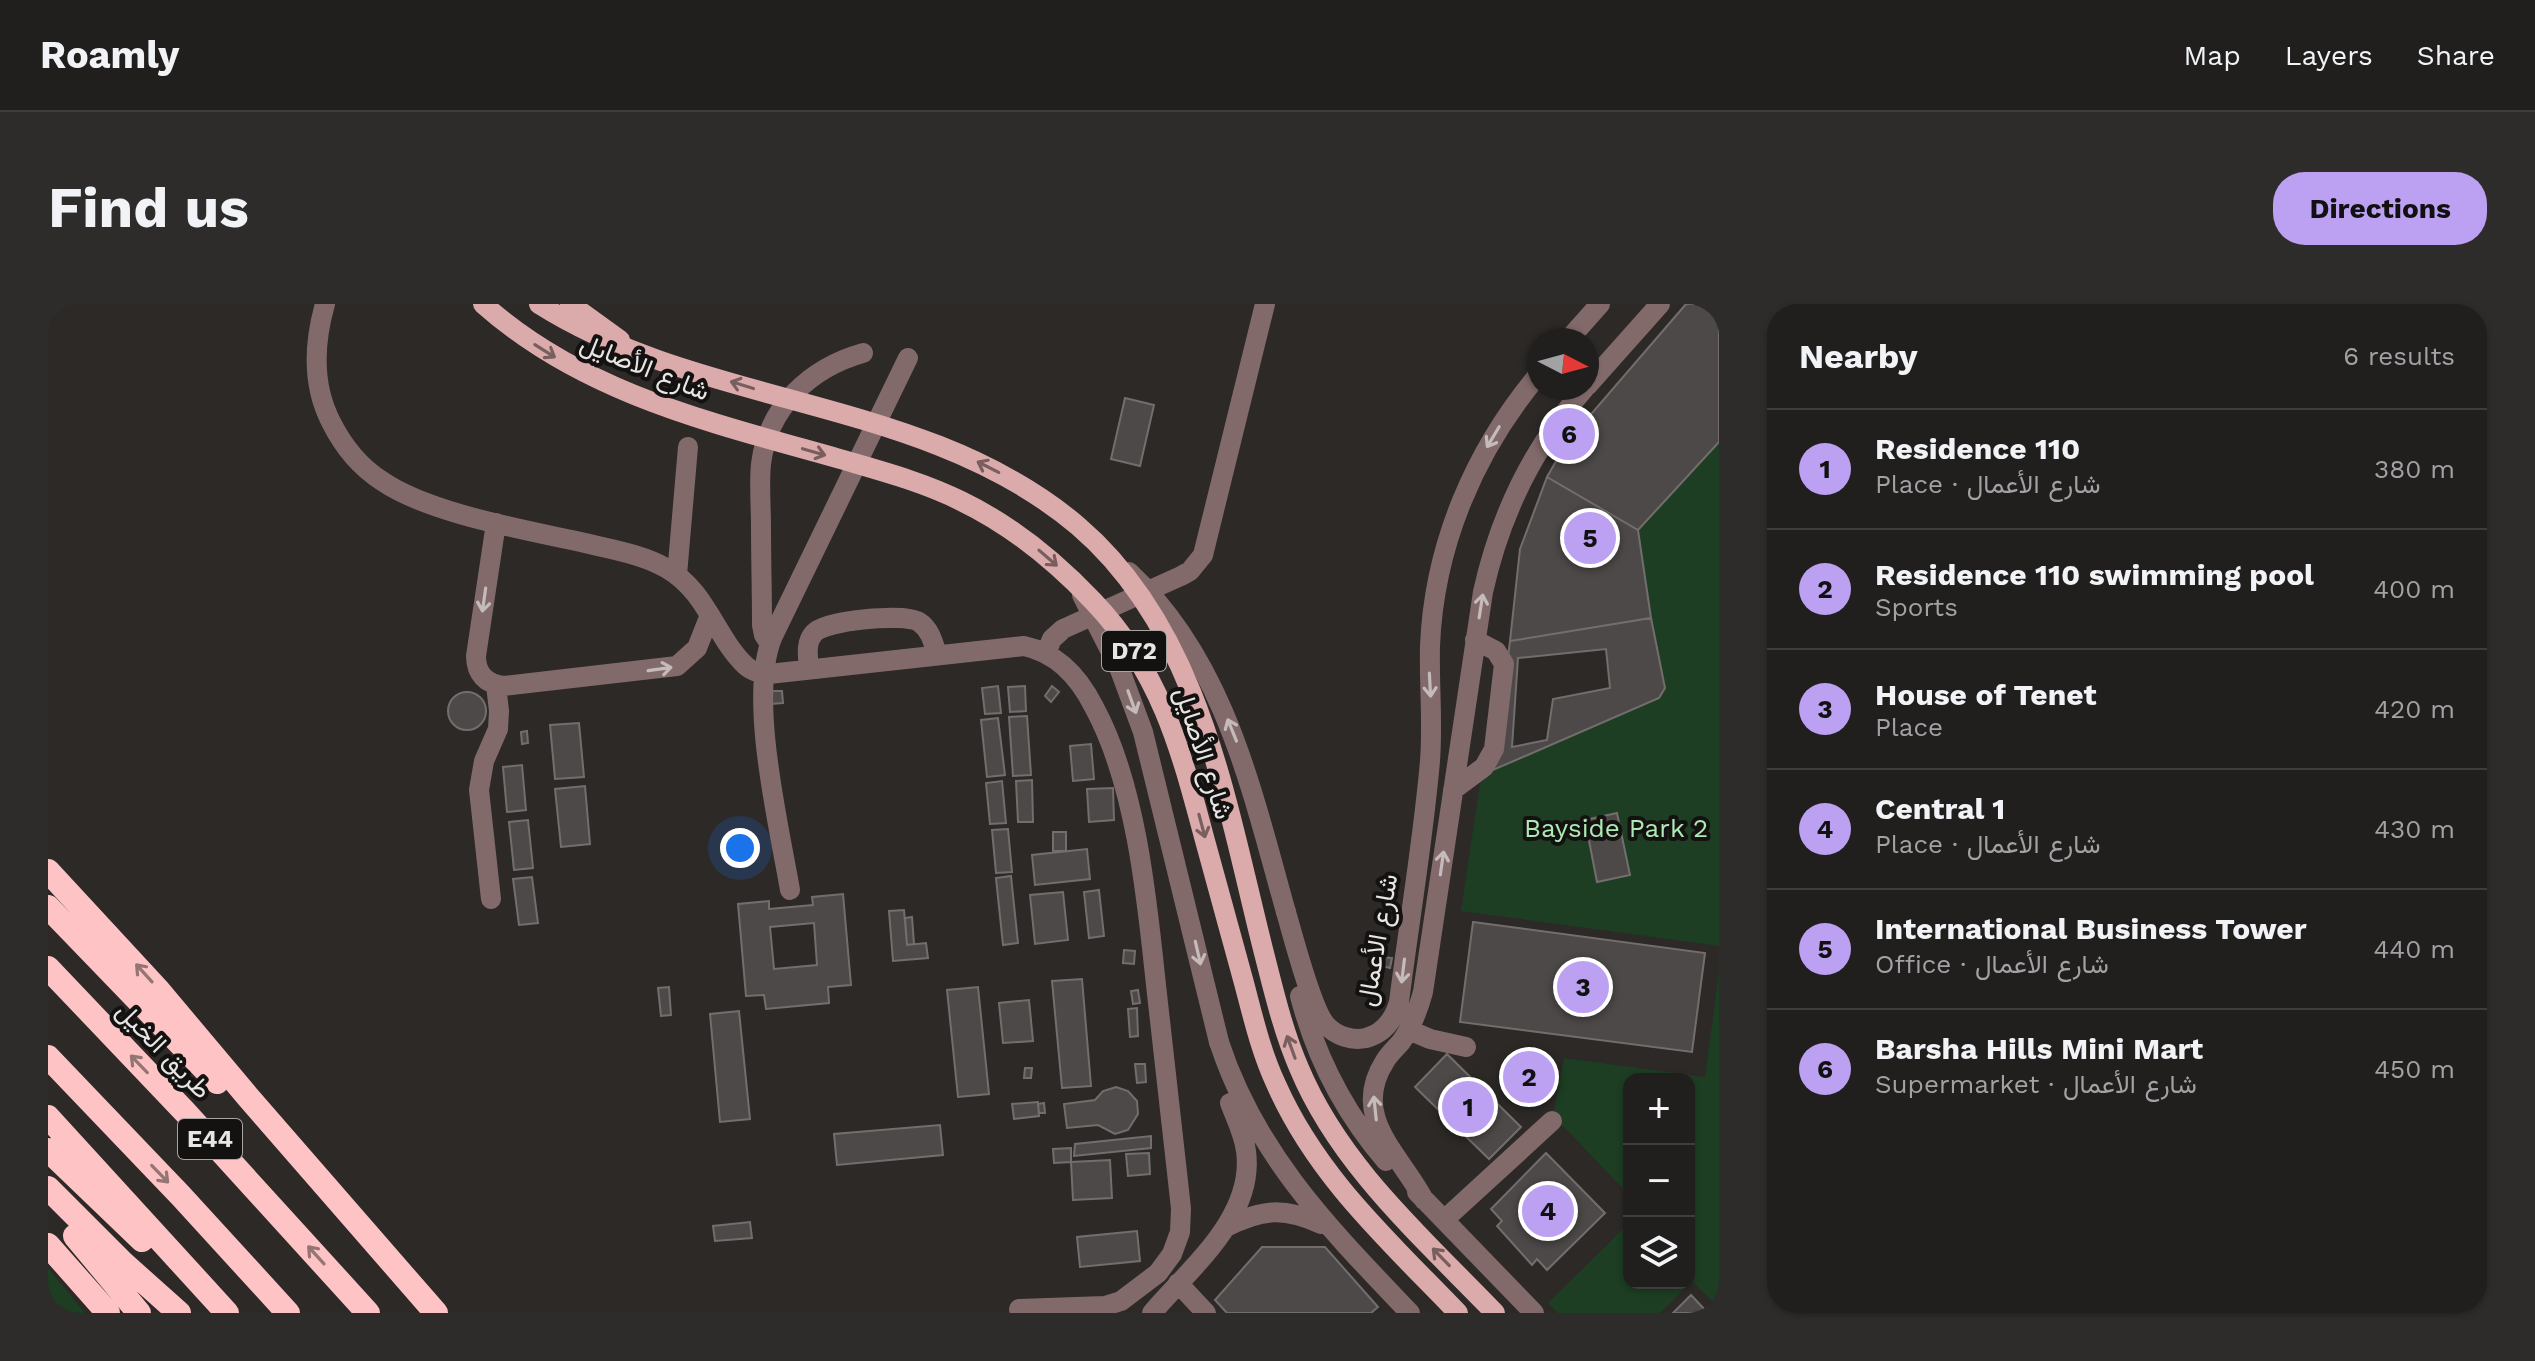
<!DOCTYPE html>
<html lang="en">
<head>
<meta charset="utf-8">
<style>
	body { margin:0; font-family:"Work Sans",Vazirmatn,sans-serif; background:#2d2c2a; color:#f1f3f6 }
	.controls { position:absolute; right:24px; bottom:24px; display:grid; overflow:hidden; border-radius:16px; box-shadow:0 2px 6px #0004 }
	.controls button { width:72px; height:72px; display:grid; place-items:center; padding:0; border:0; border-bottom:2px solid #3e3d3b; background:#211f1d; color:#f1f3f6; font:40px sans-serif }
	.compass { position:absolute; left:1479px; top:24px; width:72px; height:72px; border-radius:50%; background:#211f1d; box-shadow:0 2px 6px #0004; rotate:96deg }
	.you { position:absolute; left:692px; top:544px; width:28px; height:28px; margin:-20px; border:6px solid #fff; border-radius:50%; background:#1a73e8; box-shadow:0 0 0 12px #1a73e833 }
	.badge { display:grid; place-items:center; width:52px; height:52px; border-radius:50%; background:#bca0f2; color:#111; font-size:26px; font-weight:700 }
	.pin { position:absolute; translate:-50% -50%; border:4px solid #fff; box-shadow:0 2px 8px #0006 }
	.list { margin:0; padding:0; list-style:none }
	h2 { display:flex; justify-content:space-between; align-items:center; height:104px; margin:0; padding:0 32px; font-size:34px }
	h2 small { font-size:26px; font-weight:400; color:#a2a2a4 }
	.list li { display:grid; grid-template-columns:52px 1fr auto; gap:24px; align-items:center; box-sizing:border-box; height:120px; padding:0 32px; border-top:2px solid #3e3d3b }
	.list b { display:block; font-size:30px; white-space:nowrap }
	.list p { margin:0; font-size:26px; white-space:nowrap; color:#a2a2a4 }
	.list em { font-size:26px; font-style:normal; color:#a2a2a4 }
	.icon { flex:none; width:44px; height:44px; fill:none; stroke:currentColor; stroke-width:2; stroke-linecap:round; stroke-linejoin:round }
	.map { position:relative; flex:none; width:1671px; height:1009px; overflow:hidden; border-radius:32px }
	header { display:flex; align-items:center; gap:48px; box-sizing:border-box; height:112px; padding:0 40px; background:#211f1d; border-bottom:2px solid #3e3d3b }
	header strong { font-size:38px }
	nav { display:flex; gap:44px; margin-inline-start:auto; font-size:28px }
	.intro { display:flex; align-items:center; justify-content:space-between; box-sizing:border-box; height:192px; padding:0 48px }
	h1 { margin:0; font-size:56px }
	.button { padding:20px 36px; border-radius:32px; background:#bca0f2; color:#111; font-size:28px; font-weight:700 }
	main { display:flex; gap:48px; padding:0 48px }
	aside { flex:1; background:#211f1d; border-radius:32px; box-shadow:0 2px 6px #0004 }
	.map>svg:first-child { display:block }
	.green { fill:#1d3e22 }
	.water { fill:#005056 }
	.building { fill:#4e4949; stroke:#736e6d; stroke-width:2; fill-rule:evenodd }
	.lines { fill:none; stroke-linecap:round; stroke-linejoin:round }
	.minor { stroke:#826a6b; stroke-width:20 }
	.major { stroke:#dbaaab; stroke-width:20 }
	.highway { stroke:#fec4c5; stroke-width:24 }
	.minor-bridge { stroke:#826a6b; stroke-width:20 }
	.major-bridge { stroke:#dbaaab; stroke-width:20 }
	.oneway { stroke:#785e5e }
	.oneway2 { stroke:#c4bbba }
	.oneway3 { stroke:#957474 }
	.labels { text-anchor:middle; stroke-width:8; stroke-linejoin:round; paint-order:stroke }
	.shield { fill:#141211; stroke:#a8a6a5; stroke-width:2 }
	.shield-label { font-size:24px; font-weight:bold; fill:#e8e6e4 }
	.street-label { font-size:26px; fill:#e8e6e4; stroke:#141211 }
	.park-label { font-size:26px; fill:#adeab4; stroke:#141211 }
</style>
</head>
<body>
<header>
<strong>Roamly</strong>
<nav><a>Map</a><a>Layers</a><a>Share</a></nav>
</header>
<div class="intro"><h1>Find us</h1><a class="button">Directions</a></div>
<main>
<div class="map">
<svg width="1671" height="1009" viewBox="0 0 1671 1009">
	<rect width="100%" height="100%" fill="#2c2927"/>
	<path class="green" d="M 1671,138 L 1671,642 L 1413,607 L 1432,479 L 1445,466 L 1611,394 L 1617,384 L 1603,314 L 1590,226 Z
		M 1671,668 L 1671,1004 L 1644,977 L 1612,1009 L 1510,1009 L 1500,999 L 1581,919 L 1581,979 L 1641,979 L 1641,775 L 1581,775 L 1581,891 L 1515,822 L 1504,817 L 1516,754 L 1657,773 Z
		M 0,964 L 37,1009 L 0,1009 Z"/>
	<path class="water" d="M 1459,764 L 1504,769 L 1502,783 L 1458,777 Z"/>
	<path class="building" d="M 1638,0 L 1671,0 L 1671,138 L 1590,226 L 1499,173 L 1519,138 Z
		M 1077,94 L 1106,101 L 1092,162 L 1063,155 Z
		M 1499,173 L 1590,226 L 1603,314 L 1462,337 L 1472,245 Z
		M 1603,314 L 1617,384 L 1611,394 L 1445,466 L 1462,337 Z
		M 1558,345 L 1562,384 L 1505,395 L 1499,436 L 1464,443 L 1470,354 Z
		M 950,382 L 953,409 L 937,410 L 934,384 Z
		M 977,382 L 978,407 L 962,408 L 960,383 Z
		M 1004,382 L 1011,388 L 1003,398 L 997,392 Z
		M 723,387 L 734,387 L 735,399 L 723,400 Z
		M400 407a19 19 0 1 1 38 0a19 19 0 1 1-38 0Z
		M 979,412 L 983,471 L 965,472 L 961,413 Z
		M 950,414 L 957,471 L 939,473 L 933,416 Z
		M 531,419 L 536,473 L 507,475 L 502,421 Z
		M 479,427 L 480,439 L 474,440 L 473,428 Z
		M 1043,440 L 1046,475 L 1025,477 L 1022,442 Z
		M 474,461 L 478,506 L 459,508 L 455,463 Z
		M 984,476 L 985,518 L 970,518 L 968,477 Z
		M 954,477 L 958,519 L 942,520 L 938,479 Z
		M 537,482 L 542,540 L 513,543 L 507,485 Z
		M 1065,484 L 1066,516 L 1041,518 L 1039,485 Z
		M 1569,509 L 1582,571 L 1549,578 L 1537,516 Z
		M 480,516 L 485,564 L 466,566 L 461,518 Z
		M 960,525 L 964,568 L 948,569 L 944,526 Z
		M 1005,528 L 1018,528 L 1018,547 L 1005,547 Z
		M 1039,545 L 1042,575 L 987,581 L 984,551 Z
		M 963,572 L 970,639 L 955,641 L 948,574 Z
		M 484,573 L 490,619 L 471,621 L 465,575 Z
		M 1051,586 L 1056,632 L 1041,634 L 1036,588 Z
		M 1015,588 L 1020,636 L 987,640 L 982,591 Z
		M 795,590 L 803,681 L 780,683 L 781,699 L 718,705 L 716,691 L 698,692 L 690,600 L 721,597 L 721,605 L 765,601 L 764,593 ZM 766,619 L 769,661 L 726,665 L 722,623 Z
		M 856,606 L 859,641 L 878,639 L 880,654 L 845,657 L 841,607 Z
		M 864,613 L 866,640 L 859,641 L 857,614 Z
		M 1425,618 L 1657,649 L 1644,748 L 1412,718 Z
		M 1076,646 L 1087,647 L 1086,660 L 1075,659 Z
		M 1335,653 L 1344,654 L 1342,664 L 1334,662 Z
		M 1034,675 L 1043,782 L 1014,784 L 1004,677 Z
		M 621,683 L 623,711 L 613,712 L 610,684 Z
		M 930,683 L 941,790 L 910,793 L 899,686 Z
		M 1090,686 L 1092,699 L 1085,700 L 1083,687 Z
		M 981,696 L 985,737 L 955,739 L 951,699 Z
		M 1089,704 L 1090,732 L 1082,733 L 1080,705 Z
		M 691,707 L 702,815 L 672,818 L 662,710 Z
		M 1399,750 L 1473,823 L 1441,855 L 1367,783 Z
		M 1087,760 L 1097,760 L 1098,778 L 1089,779 Z
		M 977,764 L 984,764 L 983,774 L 976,774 Z
		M 1068,783 L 1080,787 L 1089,797 L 1090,810 L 1080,826 L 1067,830 L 1050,821 L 1019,824 L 1016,800 L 1047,796 L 1055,787 Z
		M 990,798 L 991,812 L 966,815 L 964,800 Z
		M 996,799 L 997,809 L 991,809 L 990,800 Z
		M 892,821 L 895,851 L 789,861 L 786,830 Z
		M 1103,832 L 1103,844 L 1026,852 L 1027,840 Z
		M 1023,844 L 1023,858 L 1006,859 L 1005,845 Z
		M 1101,849 L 1102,870 L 1080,872 L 1078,850 Z
		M 1498,849 L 1557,909 L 1499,966 L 1489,955 L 1484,961 L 1449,922 L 1454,917 L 1443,905 Z
		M 1062,856 L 1064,894 L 1025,896 L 1023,858 Z
		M 702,918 L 704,934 L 667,937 L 665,922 Z
		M 1089,927 L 1092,957 L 1032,963 L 1029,933 Z
		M 1214,943 L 1277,943 L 1330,1003 L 1323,1009 L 1179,1009 L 1167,996 Z
		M 1643,991 L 1660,1009 L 1625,1009 Z"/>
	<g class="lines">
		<path class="minor" d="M 277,0 C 266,39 264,81 283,118 C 295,142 312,163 334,177 C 382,210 479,226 537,239 C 565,246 593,250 618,264 C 659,287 667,333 698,362 C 705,368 712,369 721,370 L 976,342 C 1009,349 1031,373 1046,403 C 1088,480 1099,595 1108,681 C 1116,755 1125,830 1133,905 L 1132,928 L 1124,950 L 1110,969 L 1073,997 L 1057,1002 L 971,1005
			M 1520,36 L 1552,0
			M 1539,82 L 1612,0
			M 448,219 L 428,352 C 428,370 438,380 456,382 L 629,362 L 649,344 L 662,311
			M 629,271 L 640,143
			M 722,340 L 716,331 L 714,321 C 714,288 713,255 713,222 C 713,202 711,181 713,160 C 720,103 762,64 815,49
			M 998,349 L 1004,335 L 1015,325 L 1133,272 L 1142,267 L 1155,251 L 1217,0
			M 761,365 C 760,352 757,339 766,329 C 778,316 856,309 871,318 C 882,325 885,338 889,350
			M 1405,486 L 1436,463 L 1446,445 L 1456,360 L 1448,347 L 1427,336
			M 742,586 C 731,521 700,394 724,334 L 860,54
			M 443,595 L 431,486 L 436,457 L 450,425 L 451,407 L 448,381
			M 1238,608 C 1245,632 1264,706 1278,721 C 1288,732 1304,737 1318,734 C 1337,729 1346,715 1351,698 C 1361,618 1375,538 1382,457 C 1385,418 1381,380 1382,342 C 1386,241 1427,146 1491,70
			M 1252,692 C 1268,754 1296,808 1338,857
			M 1361,726 L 1382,735 L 1418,743
			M 1171,738 C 1208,851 1282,925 1362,1009
			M 1369,888 L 1486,1009
			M 1376,896 C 1353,851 1301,813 1337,757 C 1341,750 1347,745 1353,738 C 1364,723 1370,706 1375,688 L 1435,288 C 1452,211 1485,143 1537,84
			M 1396,916 L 1504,817
			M 1178,923 C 1214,905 1236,903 1273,920
			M 1130,979 L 1158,1009
			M 1104,1009 C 1142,964 1207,913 1198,847 C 1196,830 1188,815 1182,799"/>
		<path class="major" d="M 522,0 L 572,36"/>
		<path class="highway" d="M 0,567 L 111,687 L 200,793 L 388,1009
			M 0,603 L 169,778
			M 0,664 L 138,809 L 320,1009
			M 0,753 L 133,892 L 240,1009
			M 0,813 L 179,1009
			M 0,846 L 94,936
			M 0,884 L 75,959 L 131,1009
			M 27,932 L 91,1009
			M 0,941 L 60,1009"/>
		<path class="minor-bridge" d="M 1081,268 C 1177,357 1204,488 1238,608
			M 1034,291 L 1072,366 L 1095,428 L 1171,738"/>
		<path class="major-bridge" d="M 435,0 C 536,90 665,119 792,155 C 833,167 875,178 913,197 C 963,221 1007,257 1045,297 C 1112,367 1132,443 1156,533 C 1169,582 1183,630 1196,679 C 1205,713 1213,748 1228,780 C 1269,873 1341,937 1410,1009
			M 491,0 C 657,105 877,92 1030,222 C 1153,327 1178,500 1216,649 C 1226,688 1235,727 1251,764 C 1292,862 1374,933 1447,1009"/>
	</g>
	<defs><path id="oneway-shaft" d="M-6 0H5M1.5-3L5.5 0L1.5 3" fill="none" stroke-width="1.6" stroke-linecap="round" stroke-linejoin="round" transform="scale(2)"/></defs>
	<g class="oneway">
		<use href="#oneway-shaft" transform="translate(497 47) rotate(32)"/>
		<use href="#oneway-shaft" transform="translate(694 81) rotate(-163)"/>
		<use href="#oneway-shaft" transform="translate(766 148) rotate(16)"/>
		<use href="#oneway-shaft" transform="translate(940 163) rotate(-153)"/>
		<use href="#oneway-shaft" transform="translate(1000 254) rotate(41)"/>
		<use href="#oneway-shaft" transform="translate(1154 522) rotate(75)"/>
		<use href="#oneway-shaft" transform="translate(1243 743) rotate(-110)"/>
		<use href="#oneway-shaft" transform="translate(1393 953) rotate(-134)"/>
	</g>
	<g class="oneway2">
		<use href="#oneway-shaft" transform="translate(1445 133) rotate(121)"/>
		<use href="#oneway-shaft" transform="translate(436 296) rotate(98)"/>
		<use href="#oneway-shaft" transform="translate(1433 302) rotate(-81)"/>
		<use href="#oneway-shaft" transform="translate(612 365) rotate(-8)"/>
		<use href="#oneway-shaft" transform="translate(1382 381) rotate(87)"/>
		<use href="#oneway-shaft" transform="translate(1084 398) rotate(70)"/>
		<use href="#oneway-shaft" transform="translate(1184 426) rotate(-112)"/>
		<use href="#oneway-shaft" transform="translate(1394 559) rotate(-82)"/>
		<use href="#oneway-shaft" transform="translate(1150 649) rotate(77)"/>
		<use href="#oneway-shaft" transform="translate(1355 667) rotate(97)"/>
		<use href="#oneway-shaft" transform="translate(1327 804) rotate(-96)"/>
	</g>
	<g class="oneway3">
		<use href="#oneway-shaft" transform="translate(96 669) rotate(-132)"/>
		<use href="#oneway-shaft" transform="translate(91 760) rotate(-134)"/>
		<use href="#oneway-shaft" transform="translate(112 870) rotate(46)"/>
		<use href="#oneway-shaft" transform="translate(268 951) rotate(-132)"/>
	</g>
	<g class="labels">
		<g class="shield">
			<rect x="1054" y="327" width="64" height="40" rx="6"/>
			<rect x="130" y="815" width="64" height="40" rx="6"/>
		</g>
		<g class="shield-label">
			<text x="1086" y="355">D72</text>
			<text x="162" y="843">E44</text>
		</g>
		<g class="street-label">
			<text transform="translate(597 63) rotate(22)" y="9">شارع الأصايل</text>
			<text transform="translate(1156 449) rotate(72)" y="9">شارع الأصايل</text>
			<text transform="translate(1329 636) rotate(-80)" y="9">شارع الأعمال</text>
			<text transform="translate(116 746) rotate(46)" y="9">طريق الخيل</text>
		</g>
		<g class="park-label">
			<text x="1568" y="533">Bayside Park 2</text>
		</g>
	</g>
</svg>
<div class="controls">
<button>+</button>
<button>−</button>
<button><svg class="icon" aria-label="layers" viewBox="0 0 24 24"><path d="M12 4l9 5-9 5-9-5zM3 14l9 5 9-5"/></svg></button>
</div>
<svg class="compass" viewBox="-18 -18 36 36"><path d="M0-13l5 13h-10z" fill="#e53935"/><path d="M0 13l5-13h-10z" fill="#a2a2a4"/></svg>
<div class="you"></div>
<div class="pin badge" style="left:1420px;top:803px">1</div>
<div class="pin badge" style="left:1481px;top:773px">2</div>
<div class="pin badge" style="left:1535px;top:683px">3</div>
<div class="pin badge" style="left:1500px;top:907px">4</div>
<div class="pin badge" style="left:1542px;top:234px">5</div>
<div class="pin badge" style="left:1521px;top:130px">6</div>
</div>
<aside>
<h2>Nearby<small>6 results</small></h2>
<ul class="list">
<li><span class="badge">1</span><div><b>Residence 110</b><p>Place · شارع الأعمال</p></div><em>380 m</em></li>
<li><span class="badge">2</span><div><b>Residence 110 swimming pool</b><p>Sports</p></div><em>400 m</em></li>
<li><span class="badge">3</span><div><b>House of Tenet</b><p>Place</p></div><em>420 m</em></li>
<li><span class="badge">4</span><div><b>Central 1</b><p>Place · شارع الأعمال</p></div><em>430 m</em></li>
<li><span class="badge">5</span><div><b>International Business Tower</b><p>Office · شارع الأعمال</p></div><em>440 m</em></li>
<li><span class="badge">6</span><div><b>Barsha Hills Mini Mart</b><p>Supermarket · شارع الأعمال</p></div><em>450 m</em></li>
</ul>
</aside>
</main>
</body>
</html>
